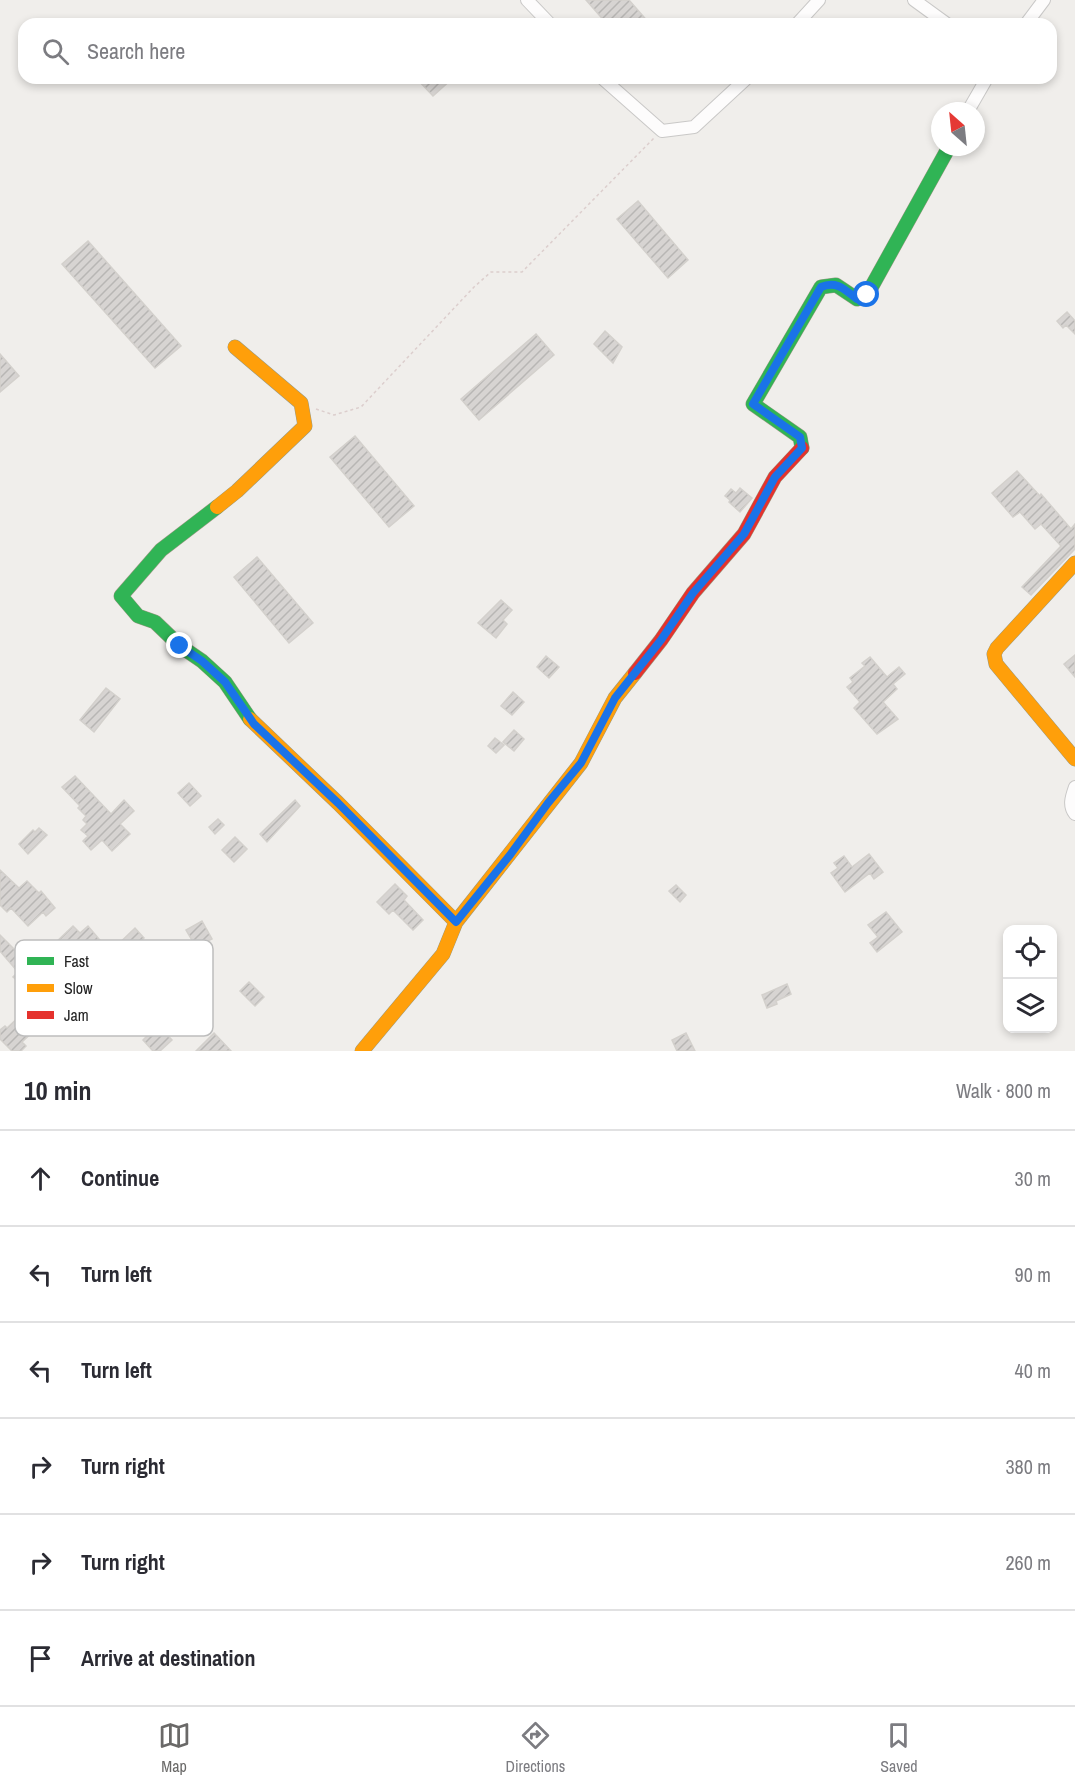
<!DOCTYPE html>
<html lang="en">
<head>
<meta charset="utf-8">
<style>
	body { margin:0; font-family:"Archivo Narrow",sans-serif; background:#f2f2f3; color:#2b2b33 }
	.controls { position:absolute; right:18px; bottom:18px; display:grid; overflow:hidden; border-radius:12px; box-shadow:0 3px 9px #0003 }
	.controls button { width:54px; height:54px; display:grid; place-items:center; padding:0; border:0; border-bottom:2px solid #e1e1e2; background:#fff; color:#2b2b33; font:30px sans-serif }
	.compass { position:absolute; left:931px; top:102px; width:54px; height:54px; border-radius:50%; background:#fff; box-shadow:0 3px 9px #0003; rotate:333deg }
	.stop { position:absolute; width:18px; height:18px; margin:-14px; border:4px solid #1a73e8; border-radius:50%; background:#fff }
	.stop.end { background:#1a73e8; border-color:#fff; box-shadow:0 2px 6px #0008 }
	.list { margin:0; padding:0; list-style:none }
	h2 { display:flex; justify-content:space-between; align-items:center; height:78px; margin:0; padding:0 24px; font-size:26px }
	h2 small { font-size:20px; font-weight:400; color:#7c7c81 }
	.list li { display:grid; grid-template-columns:39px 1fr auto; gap:18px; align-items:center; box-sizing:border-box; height:96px; padding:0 24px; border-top:2px solid #e1e1e2 }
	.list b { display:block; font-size:22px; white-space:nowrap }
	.list em { font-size:20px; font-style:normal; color:#7c7c81 }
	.icon { flex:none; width:33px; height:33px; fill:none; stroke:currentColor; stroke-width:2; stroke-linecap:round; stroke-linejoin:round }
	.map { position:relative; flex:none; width:1075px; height:1051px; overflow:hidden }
	.search { position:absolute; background:#fff; box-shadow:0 3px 9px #0003; left:18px; right:18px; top:18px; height:66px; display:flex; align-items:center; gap:15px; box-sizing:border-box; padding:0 21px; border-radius:18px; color:#7c7c81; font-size:22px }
	.sheet { height:654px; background:#fff }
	nav { display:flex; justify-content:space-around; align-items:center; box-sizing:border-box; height:84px; border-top:2px solid #e1e1e2; background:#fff; font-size:16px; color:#7c7c81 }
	nav a { display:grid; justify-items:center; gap:3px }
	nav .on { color:#6a6968 }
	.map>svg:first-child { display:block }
	.building { fill:url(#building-hatch); stroke:#d3d0cc; stroke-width:1.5 }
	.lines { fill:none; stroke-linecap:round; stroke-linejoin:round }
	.street-casing { stroke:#c9c8c7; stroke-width:14 }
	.fast-casing { stroke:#999a82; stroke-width:15 }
	.slow-casing { stroke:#999a82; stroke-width:15 }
	.jam-casing { stroke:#999a82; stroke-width:15 }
	.path { stroke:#dccecd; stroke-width:1.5; stroke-dasharray:3 3; stroke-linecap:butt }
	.street { stroke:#fdfcfc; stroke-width:12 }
	.fast { stroke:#30b455; stroke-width:14 }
	.slow { stroke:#ff9f0a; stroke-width:14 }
	.jam { stroke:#e5322d; stroke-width:14 }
	.route { stroke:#1a73e8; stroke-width:8 }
	.key { fill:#fff; stroke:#bdbdbd; stroke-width:1.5 }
	.key-label { font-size:16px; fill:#222 }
</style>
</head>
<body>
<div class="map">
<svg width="1075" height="1051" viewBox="0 0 1075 1051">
	<defs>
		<pattern id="building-hatch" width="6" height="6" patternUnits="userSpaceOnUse" patternTransform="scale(1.5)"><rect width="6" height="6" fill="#d7d4d2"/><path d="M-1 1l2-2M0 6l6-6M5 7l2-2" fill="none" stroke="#b8b6b4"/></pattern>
	</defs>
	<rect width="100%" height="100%" fill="#f0eeeb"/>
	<path class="building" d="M 586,0 L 629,0 L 650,24 L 607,24 Z
		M 416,78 L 453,78 L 433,96 Z
		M 638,201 L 688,260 L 668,278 L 617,219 Z
		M 88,241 L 181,346 L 155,368 L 62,264 Z
		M 1067,312 L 1075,321 L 1075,334 L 1066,325 L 1063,328 L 1057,321 Z
		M 605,331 L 622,347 L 613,363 L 594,344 Z
		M 536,334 L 554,355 L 479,420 L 461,399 Z
		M 0,354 L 19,376 L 0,392 Z
		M 355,436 L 414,506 L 389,527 L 330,457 Z
		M 1017,471 L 1040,496 L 1041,494 L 1071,529 L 1075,524 L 1075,549 L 1031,595 L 1022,587 L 1061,546 L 1041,524 L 1035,529 L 1020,512 L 1013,517 L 992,493 Z
		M 740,488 L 752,498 L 740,512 L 729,502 L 730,500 L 725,496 L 731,489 L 736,493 Z
		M 257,557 L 313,623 L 289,643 L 234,577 Z
		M 501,600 L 512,610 L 503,620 L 507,624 L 496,638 L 478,623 Z
		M 1075,655 L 1075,677 L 1064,664 Z
		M 546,656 L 559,667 L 549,678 L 537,667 Z
		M 870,657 L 887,677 L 899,667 L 905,674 L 893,684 L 897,689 L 883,702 L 898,719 L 877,734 L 854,708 L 860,702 L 847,687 L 853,682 L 850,678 L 865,666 L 862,663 Z
		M 106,688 L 120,699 L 94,732 L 80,720 Z
		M 513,692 L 524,702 L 512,715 L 501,706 Z
		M 514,730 L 524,739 L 514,751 L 503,742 Z
		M 495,738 L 504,745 L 496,753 L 488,746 Z
		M 75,776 L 111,814 L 124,800 L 134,811 L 120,824 L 130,834 L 112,851 L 102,840 L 91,850 L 83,841 L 88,836 L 81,830 L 87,824 L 83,820 L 86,816 L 78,808 L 80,806 L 62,787 Z
		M 189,783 L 201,796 L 190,806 L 178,793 Z
		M 295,800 L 300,806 L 267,842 L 260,834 Z
		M 218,819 L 224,825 L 215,834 L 209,827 Z
		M 39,828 L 47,835 L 28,854 L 19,844 L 33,830 L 35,832 Z
		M 235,837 L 247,849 L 234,862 L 222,850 Z
		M 869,854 L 883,872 L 874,879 L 870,873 L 845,892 L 831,873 L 838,868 L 834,863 L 844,856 L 852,867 Z
		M 0,870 L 19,888 L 27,881 L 39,893 L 41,891 L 55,908 L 46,916 L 43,912 L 28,926 L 11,908 L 7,912 L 0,905 Z
		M 395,884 L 407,896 L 404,900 L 423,920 L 413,930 L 393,910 L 389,914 L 377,902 Z
		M 676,885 L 686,895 L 680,902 L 669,891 Z
		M 886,912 L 902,932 L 877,952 L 870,943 L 878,937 L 868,925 Z
		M 202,921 L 212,939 L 196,947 L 186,930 Z
		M 73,926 L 80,933 L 88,926 L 110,952 L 135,928 L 144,938 L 124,957 L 122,955 L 89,988 L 63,961 L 66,958 L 53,945 Z
		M 0,935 L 33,968 L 19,982 L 13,977 L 18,972 L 0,951 Z
		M 249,982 L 264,997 L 255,1006 L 240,991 Z
		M 787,984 L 791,994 L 776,1001 L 777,1004 L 767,1008 L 762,995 Z
		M 23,1013 L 36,1029 L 22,1042 L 26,1046 L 21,1051 L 12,1051 L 0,1039 L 0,1030 L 5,1026 L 7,1028 Z
		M 158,1025 L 172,1040 L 160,1051 L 153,1051 L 143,1040 Z
		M 214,1033 L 231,1051 L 196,1051 Z
		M 686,1033 L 695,1051 L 677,1051 L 672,1040 Z"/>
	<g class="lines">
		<g class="street-casing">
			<path id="street" d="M 527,0 L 550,24
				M 914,0 L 947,24
				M 797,24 L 819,0
				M 1026,24 L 1044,0
				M 602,78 L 662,131 L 694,127 L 747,78
				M 968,111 L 987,78
				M 1075,787 C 1072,796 1068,805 1075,814"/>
		</g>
		<g class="fast-casing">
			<path id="fast" d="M 802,448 L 800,437 L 753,404 L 821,287 L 836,285 L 857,299 L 867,295 L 949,147
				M 217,507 L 161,550 L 121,596 L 138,616 L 155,622 L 180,646 L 202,661 L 225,682 L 250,719"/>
		</g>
		<g class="slow-casing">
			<path id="slow" d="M 217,507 L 237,491 L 305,426 L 301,403 L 235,347
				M 1075,563 L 997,648 L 994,654 L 996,664 L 1075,759
				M 250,719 L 338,803 L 456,922
				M 362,1051 L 443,954 L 456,922 L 581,763 L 615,698 L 635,673"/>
		</g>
		<g class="jam-casing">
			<path id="jam" d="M 635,673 L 661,640 L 693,593 L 744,534 L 775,477 L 802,448"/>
		</g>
		<path class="path" d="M 316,409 L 334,415 L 361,407 L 474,287 L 491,272 L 522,272 L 654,138"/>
		<use href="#street" class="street"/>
		<use href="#fast" class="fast"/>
		<use href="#slow" class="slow"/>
		<use href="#jam" class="jam"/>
	</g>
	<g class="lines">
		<path class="route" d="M 180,646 L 202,661 L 225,682 L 254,724 L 338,803 L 456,922 L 510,855 L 548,803 L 581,763 L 615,698 L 661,640 L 693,593 L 744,534 L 775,477 L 802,448 L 800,437 L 753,404 L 821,287 C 837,280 845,290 857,299 L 867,295"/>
	</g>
	<rect x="15" y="940" width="198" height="96" rx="9" class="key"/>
	<rect x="27" y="957" width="27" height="8" fill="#30b455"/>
	<rect x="27" y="984" width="27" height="8" fill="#ff9f0a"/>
	<rect x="27" y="1011" width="27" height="8" fill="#e5322d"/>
	<g class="key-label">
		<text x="64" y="967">Fast</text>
		<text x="64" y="994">Slow</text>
		<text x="64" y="1021">Jam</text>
	</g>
</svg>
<div class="controls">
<button><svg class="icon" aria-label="locate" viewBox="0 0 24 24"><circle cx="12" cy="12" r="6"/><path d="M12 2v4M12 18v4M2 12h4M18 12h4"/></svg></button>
<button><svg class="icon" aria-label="layers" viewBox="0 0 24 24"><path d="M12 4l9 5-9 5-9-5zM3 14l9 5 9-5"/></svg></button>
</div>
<svg class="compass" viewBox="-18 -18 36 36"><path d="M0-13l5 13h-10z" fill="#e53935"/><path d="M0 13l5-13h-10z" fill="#7c7c81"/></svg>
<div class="stop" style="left:867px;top:295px"></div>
<div class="stop end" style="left:180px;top:646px"></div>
<div class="search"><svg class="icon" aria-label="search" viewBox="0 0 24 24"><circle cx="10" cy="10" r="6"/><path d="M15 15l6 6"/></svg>Search here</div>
</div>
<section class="sheet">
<h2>10 min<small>Walk · 800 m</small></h2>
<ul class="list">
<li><svg class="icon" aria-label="ahead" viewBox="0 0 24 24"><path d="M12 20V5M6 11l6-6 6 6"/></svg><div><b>Continue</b></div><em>30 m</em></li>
<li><svg class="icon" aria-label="left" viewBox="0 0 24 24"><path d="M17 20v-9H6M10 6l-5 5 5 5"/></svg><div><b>Turn left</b></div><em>90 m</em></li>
<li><svg class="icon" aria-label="left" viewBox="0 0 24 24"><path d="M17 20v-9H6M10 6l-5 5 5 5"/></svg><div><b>Turn left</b></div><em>40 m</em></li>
<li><svg class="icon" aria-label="right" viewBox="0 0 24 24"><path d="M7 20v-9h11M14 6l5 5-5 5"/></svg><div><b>Turn right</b></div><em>380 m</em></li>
<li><svg class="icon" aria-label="right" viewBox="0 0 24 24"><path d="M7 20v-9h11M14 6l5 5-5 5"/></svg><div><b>Turn right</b></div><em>260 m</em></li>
<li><svg class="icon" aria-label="arrive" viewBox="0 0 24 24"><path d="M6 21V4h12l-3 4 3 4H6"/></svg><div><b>Arrive at destination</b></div></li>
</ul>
</section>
<nav>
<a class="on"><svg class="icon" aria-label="map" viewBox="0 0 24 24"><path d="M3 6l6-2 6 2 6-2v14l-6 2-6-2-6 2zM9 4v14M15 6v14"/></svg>Map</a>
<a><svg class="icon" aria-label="directions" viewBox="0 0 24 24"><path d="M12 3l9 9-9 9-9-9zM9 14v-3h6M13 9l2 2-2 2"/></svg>Directions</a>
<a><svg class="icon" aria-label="saved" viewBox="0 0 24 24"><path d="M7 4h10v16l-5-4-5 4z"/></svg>Saved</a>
</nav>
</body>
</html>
